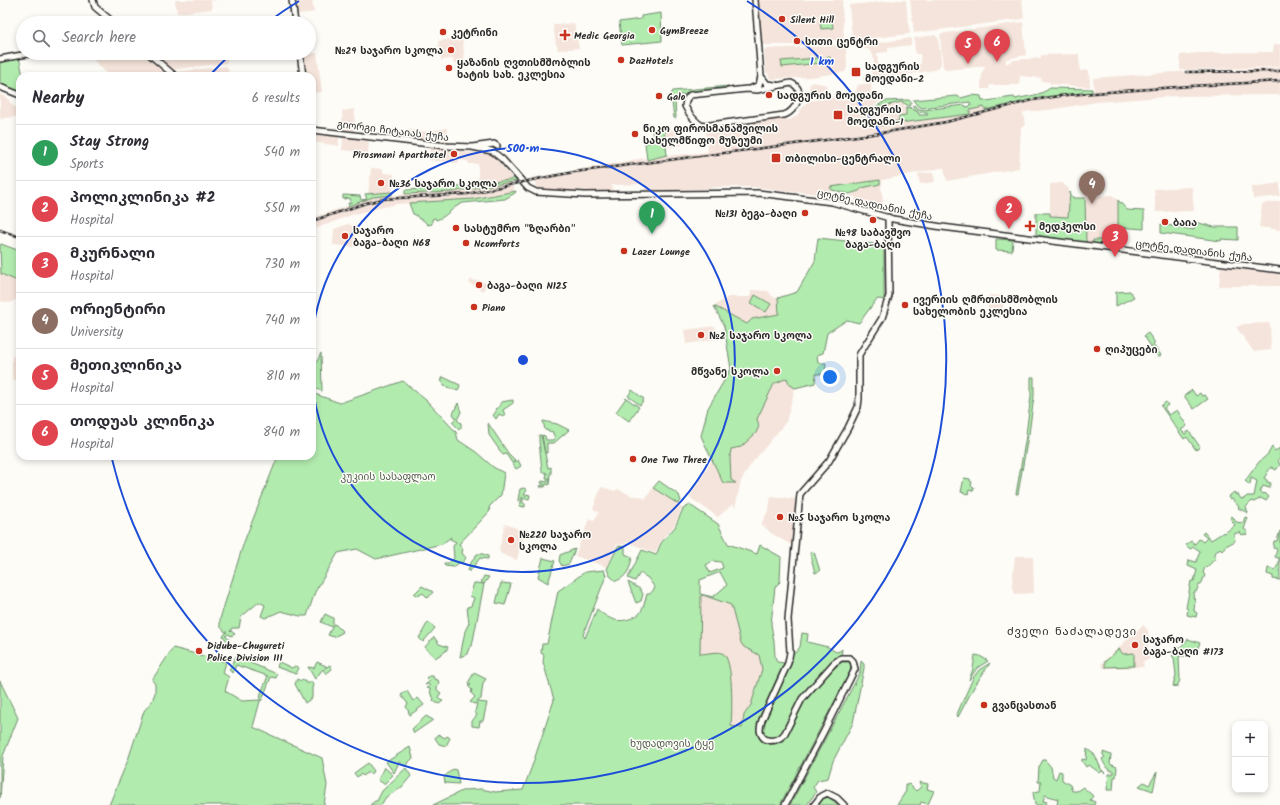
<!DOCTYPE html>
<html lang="en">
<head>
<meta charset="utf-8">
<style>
	body { margin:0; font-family:Kalam,"Noto Sans Georgian",sans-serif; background:#f7f7f7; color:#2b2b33 }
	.controls { position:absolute; right:12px; bottom:12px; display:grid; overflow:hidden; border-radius:8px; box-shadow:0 2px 6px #0003 }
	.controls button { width:36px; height:36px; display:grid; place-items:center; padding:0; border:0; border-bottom:1px solid #e1e1e2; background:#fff; color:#2b2b33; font:20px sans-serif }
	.you { position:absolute; left:830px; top:377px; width:14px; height:14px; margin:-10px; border:3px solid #fff; border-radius:50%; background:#1a73e8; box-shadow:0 0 0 6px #1a73e833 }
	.badge { display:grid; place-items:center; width:26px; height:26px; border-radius:50%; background:#d93025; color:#fff; font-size:13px; font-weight:700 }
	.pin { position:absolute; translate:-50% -33px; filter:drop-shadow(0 1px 2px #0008) }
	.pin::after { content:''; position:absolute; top:21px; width:14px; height:12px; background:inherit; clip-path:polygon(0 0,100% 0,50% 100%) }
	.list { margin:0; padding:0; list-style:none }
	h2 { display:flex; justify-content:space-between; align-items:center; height:52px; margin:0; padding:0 16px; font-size:17px }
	h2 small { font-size:13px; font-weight:400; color:#7c7c81 }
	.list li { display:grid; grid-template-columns:26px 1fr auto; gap:12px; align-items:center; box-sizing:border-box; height:56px; padding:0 16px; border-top:1px solid #e1e1e2 }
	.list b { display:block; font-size:15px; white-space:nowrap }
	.list p { margin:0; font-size:13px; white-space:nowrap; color:#7c7c81 }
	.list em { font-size:13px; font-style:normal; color:#7c7c81 }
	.icon { flex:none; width:22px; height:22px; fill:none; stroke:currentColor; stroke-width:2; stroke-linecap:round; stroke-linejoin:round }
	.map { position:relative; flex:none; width:1280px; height:805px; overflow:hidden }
	.search { position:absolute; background:#fff; box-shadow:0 2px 6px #0003; left:16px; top:16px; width:300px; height:44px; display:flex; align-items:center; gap:10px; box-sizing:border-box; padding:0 14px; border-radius:22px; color:#7c7c81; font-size:15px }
	.panel { position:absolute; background:#fff; box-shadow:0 2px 6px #0003; left:16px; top:72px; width:300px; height:388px; border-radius:12px }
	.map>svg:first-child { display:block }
	.built { fill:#f5e4db }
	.green { fill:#b2ebae; stroke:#6e8b6c; fill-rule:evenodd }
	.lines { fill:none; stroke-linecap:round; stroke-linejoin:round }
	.major-casing { stroke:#2b2b2b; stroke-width:8 }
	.major { stroke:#fdfcf7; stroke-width:5 }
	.rail-casing { stroke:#2b2b2b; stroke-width:2.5 }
	.rail { stroke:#fdfcf7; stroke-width:1; stroke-dasharray:3; stroke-linecap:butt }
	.ring { fill:none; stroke:#1d4ed8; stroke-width:2 }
	.poi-dot { fill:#c8321e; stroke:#fdfcf7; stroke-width:1.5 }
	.labels { text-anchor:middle; stroke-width:3; stroke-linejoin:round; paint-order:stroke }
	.poi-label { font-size:10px; font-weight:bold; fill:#2b2b2b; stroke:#fdfcf7; text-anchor:start }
	.street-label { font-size:10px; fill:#2b2b2b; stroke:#fdfcf7 }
	.park-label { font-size:10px; fill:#4d5b4c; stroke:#fdfcf7 }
	.neighbourhood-label { font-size:11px; letter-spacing:1px; fill:#2b2b2b; stroke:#fdfcf7 }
	.centre { fill:#1d4ed8; stroke:#fdfcf7; stroke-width:2 }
	.ring-label { font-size:12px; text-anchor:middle; font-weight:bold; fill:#1d4ed8; stroke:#fdfcf7; stroke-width:3; stroke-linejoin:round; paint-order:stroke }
</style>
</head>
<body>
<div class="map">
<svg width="1280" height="805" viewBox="0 0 1280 805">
	<rect width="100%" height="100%" fill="#fdfcf7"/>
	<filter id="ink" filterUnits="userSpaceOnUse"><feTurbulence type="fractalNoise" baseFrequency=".025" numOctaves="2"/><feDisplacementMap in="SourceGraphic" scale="8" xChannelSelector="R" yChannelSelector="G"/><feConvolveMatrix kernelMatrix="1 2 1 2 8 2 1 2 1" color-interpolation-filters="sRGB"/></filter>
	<g filter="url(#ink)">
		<path class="built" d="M 175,0 L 218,0 L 211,1 L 212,9 L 177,13 Z
			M 293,0 L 312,0 L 314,12 L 295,15 Z
			M 759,0 L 843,0 L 842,7 L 844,37 L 840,40 L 817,41 L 808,45 L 762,45 Z
			M 899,0 L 906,0 L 908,24 L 910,32 L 909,34 L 857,40 L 852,37 L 849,5 Z
			M 910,0 L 1022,0 L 1024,17 L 1023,19 L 914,33 Z
			M 1023,22 L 1026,55 L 1006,59 L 1006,64 L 1013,60 L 1041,58 L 1041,55 L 1079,54 L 1080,71 L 1089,70 L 1090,87 L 1050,84 L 1050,82 L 1041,81 L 1042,78 L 1020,76 L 1019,85 L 990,85 L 989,89 L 981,89 L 982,72 L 985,68 L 985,66 L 947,70 L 943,67 L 940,34 Z
			M 574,23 L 579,48 L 558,50 L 557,45 L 556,45 L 553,25 Z
			M 935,35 L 938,38 L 941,60 L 941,64 L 938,68 L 934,70 L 864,82 L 863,77 L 872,76 L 871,69 L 869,69 L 868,67 L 874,66 L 873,55 L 868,49 L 865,49 L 864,45 L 911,38 L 911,45 L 888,48 L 888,52 L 877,53 L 879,74 L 904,72 L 904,66 L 921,64 L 920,54 L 915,54 L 914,38 Z
			M 462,37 L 465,62 L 454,64 L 453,59 L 441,60 L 438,41 Z
			M 1280,44 L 1280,67 L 1180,70 L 1180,55 L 1198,53 L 1273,52 L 1274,45 Z
			M 844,45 L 846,46 L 847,67 L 845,72 L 811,77 L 771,79 L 769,77 L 768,73 L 766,73 L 764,50 L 765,49 Z
			M 87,53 L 147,53 L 174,76 L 109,76 Z
			M 150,53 L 226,53 L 227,62 L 226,63 L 170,70 Z
			M 317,53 L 322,92 L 312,93 L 312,76 L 303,76 L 300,55 Z
			M 227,66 L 229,76 L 177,76 L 173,73 L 174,72 Z
			M 1280,68 L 1280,95 L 1176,96 L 1097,102 L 1048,110 L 1023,112 L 1025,126 L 1021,127 L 1019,168 L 947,181 L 944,168 L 941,168 L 882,180 L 882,185 L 881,186 L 884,209 L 882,211 L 854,203 L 856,197 L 849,196 L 862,188 L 879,184 L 831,188 L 832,190 L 831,195 L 751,187 L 717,187 L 708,189 L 645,191 L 645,184 L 612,185 L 613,192 L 539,189 L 534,186 L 537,185 L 531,178 L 644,158 L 646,160 L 665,156 L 708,152 L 705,128 L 787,116 L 787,120 L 790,120 L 797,116 L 804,105 L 808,101 L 851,95 L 856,91 L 858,85 L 871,83 L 872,96 L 880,95 L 881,100 L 874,106 L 874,108 L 880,106 L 904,103 L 906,115 L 899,121 L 877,124 L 877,126 L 970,113 L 970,110 L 984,107 L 985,110 L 1050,96 L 1092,92 L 1094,91 L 1093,78 L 1175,72 Z
			M 814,82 L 826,85 L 827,89 L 816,95 L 813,95 L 809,92 L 809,88 L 810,84 Z
			M 0,94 L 8,99 L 14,107 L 15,106 L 20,116 L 0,119 Z
			M 355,109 L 354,132 L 343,130 L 342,111 Z
			M 447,128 L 449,142 L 448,144 L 406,140 L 407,130 L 435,132 L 435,130 Z
			M 682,129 L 683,145 L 666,148 L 664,130 Z
			M 312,132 L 339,136 L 339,146 L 313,142 Z
			M 343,137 L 368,141 L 369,142 L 368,153 L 342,150 Z
			M 430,148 L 489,154 L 493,156 L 513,178 L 510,180 L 483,183 L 483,185 L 478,185 L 478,164 L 469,164 L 468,161 L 459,160 L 458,163 L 429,160 Z
			M 371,168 L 383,169 L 383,173 L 394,174 L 392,192 L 368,194 Z
			M 933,172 L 935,182 L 920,184 L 918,174 Z
			M 512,182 L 514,191 L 511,192 L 473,199 L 397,204 L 354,214 L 312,230 L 312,218 L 373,197 L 395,195 L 451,192 Z
			M 1062,183 L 1069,189 L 1068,217 L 1050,216 L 1050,184 Z
			M 1280,183 L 1280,196 L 1253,199 L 1252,187 Z
			M 1192,187 L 1194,211 L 1156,212 L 1154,189 Z
			M 1112,195 L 1118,200 L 1117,240 L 1094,240 L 1093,244 L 1086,243 L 1085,196 Z
			M 1280,201 L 1280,230 L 1259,227 L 1262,204 Z
			M 348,224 L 351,225 L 357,230 L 355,247 L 333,245 L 334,229 Z
			M 818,238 L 884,300 L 879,299 L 876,300 L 859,323 L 847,320 L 827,333 L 823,353 L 817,355 L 818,363 L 826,363 L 825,374 L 816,374 L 815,383 L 795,388 L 786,422 L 752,463 L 745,474 L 741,481 L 735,508 L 733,504 L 718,517 L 689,497 L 712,460 L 701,436 L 708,408 L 731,369 L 724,326 L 714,306 L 728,297 L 750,297 L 751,290 L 768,291 L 773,297 L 778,298 L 797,292 L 815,261 Z
			M 1,244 L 20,251 L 20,285 L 17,299 L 10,303 L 0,301 L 0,245 Z
			M 1221,267 L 1280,274 L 1280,286 L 1219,286 Z
			M 471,279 L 475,281 L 477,280 L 487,283 L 483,291 L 469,283 Z
			M 992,295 L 1003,296 L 1003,313 L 988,314 L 988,296 Z
			M 1270,323 L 1271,350 L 1254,352 L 1236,327 L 1244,324 Z
			M 715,326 L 717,339 L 686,344 L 684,330 Z
			M 12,356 L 20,358 L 20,380 L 12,380 Z
			M 601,487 L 615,491 L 617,489 L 633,496 L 640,496 L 645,499 L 653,488 L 678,504 L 682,508 L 674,526 L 660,542 L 655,553 L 627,542 L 626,545 L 617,544 L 607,567 L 575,556 L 589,519 L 594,521 L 599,512 L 593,509 Z
			M 771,496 L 796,499 L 793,546 L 771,533 L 761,524 L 769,509 Z
			M 505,524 L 524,531 L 517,560 L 501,554 L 499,550 Z
			M 1015,556 L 1033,556 L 1034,593 L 1015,594 L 1012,583 Z
			M 703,595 L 731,605 L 741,643 L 748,650 L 759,655 L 762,669 L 751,705 L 744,715 L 742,729 L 731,726 L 732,712 L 730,669 L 719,653 L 700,654 L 701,596 Z
			M 1143,625 L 1148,630 L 1149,660 L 1143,661 L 1144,667 L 1103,668 L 1101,665 L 1103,662 Z"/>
		<path class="green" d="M 661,13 L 662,41 L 622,45 L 619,22 L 641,19 L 641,16 Z
			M 832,20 L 833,28 L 821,29 L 820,21 Z
			M 19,57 L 23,76 L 20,76 L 20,93 L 0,84 L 0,60 Z
			M 830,57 L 831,62 L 782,67 L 781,61 Z
			M 729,86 L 729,90 L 678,95 L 675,100 L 676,118 L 674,118 L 671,94 L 673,91 Z
			M 1050,88 L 1092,89 L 1092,92 L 1050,96 L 985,110 L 984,107 L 970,110 L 970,114 L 876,126 L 876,124 L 899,121 L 899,116 L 906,115 L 906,107 L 911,108 L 919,113 L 919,115 L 928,115 L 927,112 C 921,113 917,111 913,107 L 914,105 L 919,109 L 923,110 L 965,105 L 966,107 L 971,106 L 970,102 L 922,108 L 917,105 L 913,100 L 957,96 L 961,98 L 972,95 L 981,96 L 982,101 C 992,101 1003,98 1014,97 L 1015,99 C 1027,96 1040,96 1050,88 Z
			M 908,100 L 911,101 L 911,105 L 909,106 L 902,102 L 874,108 L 885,101 Z
			M 652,130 L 664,130 L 667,155 L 647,160 L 645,143 L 653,142 Z
			M 513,178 L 517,181 L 451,192 L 405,194 L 405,190 L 426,189 L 427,185 L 451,188 L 451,185 L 469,187 L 483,185 L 483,183 L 510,180 Z
			M 880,180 L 880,184 L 862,188 L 859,191 L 849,194 L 832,190 L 830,187 Z
			M 516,191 L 515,193 L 505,199 L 463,203 C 452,207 447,217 436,220 L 435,218 L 432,219 L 432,224 L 428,225 L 423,220 L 419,219 L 416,215 L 413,214 L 409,203 L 473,199 Z
			M 392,192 L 392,195 L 373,197 L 349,206 L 348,203 L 351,203 L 350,198 L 343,199 L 343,195 L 360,196 L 361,200 L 367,199 L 365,194 Z
			M 1070,192 L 1073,198 L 1085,198 L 1086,243 L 1036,235 L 1036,213 L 1050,213 L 1050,216 L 1068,217 Z
			M 1118,200 L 1127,210 L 1144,211 L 1144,229 L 1118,227 Z
			M 1195,222 L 1214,227 L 1238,227 L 1238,240 L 1221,239 L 1221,241 L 1161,233 L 1161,224 L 1194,230 Z
			M 818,238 L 884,245 L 884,300 L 879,299 L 876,300 L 859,323 L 847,320 L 827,333 L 823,353 L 817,355 L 818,363 L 826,363 L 825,374 L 816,374 L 815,383 L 795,388 L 789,384 L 787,378 L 774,384 L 757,419 L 759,426 L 756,433 L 741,447 L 731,449 L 730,458 L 731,480 L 736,483 L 723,483 L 701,436 L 708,408 L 731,369 L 724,326 L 714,306 L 747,324 L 752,319 L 779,314 L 778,298 L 797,292 L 815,261 Z
			M 996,239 L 1013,240 L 1012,251 L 996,250 Z
			M 1093,240 L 1117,240 L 1116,246 L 1093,244 Z
			M 1,244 L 20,251 L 20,282 L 1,274 L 0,245 Z
			M 1130,291 L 1134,297 L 1116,306 L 1116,292 Z
			M 755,295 L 771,304 L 766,312 L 751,303 Z
			M 1148,333 L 1155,343 L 1153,345 L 1161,355 L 1158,357 L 1144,336 Z
			M 321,353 L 322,391 L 312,387 L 312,372 Z
			M 443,377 L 460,385 L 458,391 L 444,386 L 444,384 L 441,381 Z
			M 1031,377 L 1034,377 L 1034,396 L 1029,434 L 1026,434 L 1031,396 Z
			M 403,381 L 427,401 L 456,432 L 458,440 L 476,452 L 493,467 L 504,473 L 501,495 L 489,507 L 490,511 L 459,544 L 463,548 L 462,553 L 466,558 L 462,563 L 460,562 L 454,567 L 445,566 L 444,563 L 449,563 L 454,558 L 453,546 L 456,542 L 450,539 L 451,537 L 442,544 L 376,559 L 357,549 L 338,553 L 315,592 L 307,616 L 300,616 L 281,611 L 265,618 L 261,616 L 265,605 L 259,602 L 241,617 L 239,628 L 232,628 L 230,632 L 231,631 L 235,634 L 231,636 L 229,634 L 225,636 L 229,639 L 230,645 L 223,636 L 227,632 L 225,632 L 220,626 L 220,619 L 244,542 L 278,456 L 312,456 L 312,393 L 340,403 Z
			M 632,390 L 644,399 L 640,405 L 628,396 Z
			M 1192,390 L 1196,396 L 1200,393 L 1202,396 L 1205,395 L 1208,399 L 1194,409 L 1184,396 Z
			M 626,398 L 639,407 L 629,421 L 616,412 Z
			M 513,400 L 513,403 L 503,410 L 505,415 L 504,417 L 499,414 L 496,419 L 493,415 L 496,412 L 495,409 L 499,407 L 501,402 Z
			M 1166,402 L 1168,405 L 1164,408 L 1169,415 L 1177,410 L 1187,426 L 1181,430 L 1185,434 L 1189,431 L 1200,447 L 1196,450 L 1187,437 L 1184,439 L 1161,406 Z
			M 458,403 L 461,412 L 457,420 L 461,423 L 461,428 L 459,429 L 452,422 L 456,418 L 453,414 Z
			M 543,421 L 557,424 L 569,430 L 554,443 L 547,443 L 547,453 L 545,453 L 542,435 L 545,436 L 546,440 L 553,440 L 555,437 L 553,434 L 553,432 L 545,430 Z
			M 488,423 L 508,453 L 515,460 L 513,463 L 518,460 L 521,466 L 516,469 L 506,454 L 503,455 L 489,435 Z
			M 539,435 L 541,435 L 548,468 L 551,467 L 551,474 L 550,474 L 549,485 L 546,484 L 545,487 L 540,487 L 541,485 L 543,486 L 544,484 L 541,483 L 542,481 L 547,482 L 548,478 L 546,478 L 547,473 L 543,472 L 542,473 L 542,471 L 539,441 Z
			M 1026,436 L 1028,436 L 1018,494 L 1016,494 Z
			M 1272,447 L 1275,451 L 1280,448 L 1280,458 L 1278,460 L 1280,465 L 1276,470 L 1271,467 L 1264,478 L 1267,480 L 1267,482 L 1271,483 L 1269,488 L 1263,486 L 1260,492 L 1264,494 L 1265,493 L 1269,497 L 1266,501 L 1261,498 L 1254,502 L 1252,501 L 1246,507 L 1248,513 L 1238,508 L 1239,507 L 1232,499 L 1230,500 L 1228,497 L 1234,492 L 1236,495 L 1238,494 L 1241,499 L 1245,498 L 1247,496 L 1254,496 L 1257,481 L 1251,478 L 1250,485 L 1245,481 L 1259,462 L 1268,454 Z
			M 964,478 L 970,479 L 970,481 L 972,482 L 971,486 L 974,487 L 973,491 L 969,490 L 968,494 L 961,492 Z
			M 659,481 L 679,495 L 681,501 L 678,504 L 653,488 Z
			M 524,488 L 527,490 L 524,495 L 527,495 L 527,494 L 530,495 L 529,499 L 525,498 L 522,502 L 525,504 L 525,507 L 519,506 L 523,497 L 518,501 L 518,500 L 520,489 Z
			M 690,505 L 718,524 L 728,544 L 757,554 L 760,545 L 781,557 L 780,582 L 775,587 L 771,624 L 774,642 L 775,656 L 777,662 L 784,663 L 758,721 L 757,732 L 761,741 C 770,746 776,745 784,740 L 804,702 L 833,669 L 842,662 L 849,662 L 851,665 L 850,672 L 780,805 L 433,805 L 464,790 L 481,789 L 495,792 L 523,790 L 532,766 L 554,700 L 543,662 L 544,655 L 541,653 L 542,644 L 547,644 L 558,591 L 585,572 L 604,570 L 606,576 L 583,635 L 585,638 L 597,609 C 608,619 618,624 632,618 C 635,616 638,616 640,613 C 644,608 645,600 647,594 L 650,594 L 655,588 L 648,578 L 640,573 L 635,581 L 628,578 L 642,550 L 656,555 L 661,543 L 675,527 L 683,509 ZM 713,561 L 721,562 L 723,568 L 710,573 L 706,565 ZM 720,572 L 727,585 L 713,597 L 700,594 L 700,580 ZM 703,595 L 731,605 L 741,643 L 744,647 L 759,655 L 762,669 L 751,705 L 744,715 L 742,728 L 731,726 C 732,714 734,657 722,653 C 716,651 706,654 700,654 L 701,596 Z
			M 1232,516 L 1236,522 L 1243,523 L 1245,517 L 1248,518 L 1244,529 L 1248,532 L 1246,535 L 1245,534 L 1242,535 L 1240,532 L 1234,534 L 1235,541 L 1224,547 L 1225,549 L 1223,551 L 1220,548 L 1213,555 L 1216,558 L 1208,566 L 1205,567 L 1203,573 L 1205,575 L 1201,585 L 1199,585 L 1196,592 L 1194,592 L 1193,598 L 1195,599 L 1194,611 L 1197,613 L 1196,617 L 1187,615 L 1188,609 L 1186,608 L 1191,581 L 1194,581 L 1197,570 L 1188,566 L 1189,560 L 1196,562 L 1200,551 L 1194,547 L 1190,549 L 1186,545 L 1191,541 L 1195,544 L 1199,539 L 1203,542 L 1207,538 L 1202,534 L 1204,532 L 1211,540 L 1224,532 L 1225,533 L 1235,525 L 1230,518 Z
			M 1280,531 L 1280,580 L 1273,579 L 1273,576 L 1267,574 L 1268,568 L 1275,570 L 1279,563 L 1279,558 L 1275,557 L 1277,549 L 1273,548 L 1274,541 L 1277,541 Z
			M 618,546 L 625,547 L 625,554 L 632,557 C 630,569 627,577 616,581 L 610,576 L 607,569 Z
			M 575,549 L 569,564 L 562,566 L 559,561 L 560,555 Z
			M 814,552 L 820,571 L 815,573 L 810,553 Z
			M 477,554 L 483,554 L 488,556 L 488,559 L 480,558 L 470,571 L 468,571 L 470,564 Z
			M 543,558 L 555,561 L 548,583 L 538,577 Z
			M 484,576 L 489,577 L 484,584 L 472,646 L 469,648 L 467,654 L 460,657 L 465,631 L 469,623 L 467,607 L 471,606 L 474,598 L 470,596 L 474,583 L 484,584 L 481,582 Z
			M 628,582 L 640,589 L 643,594 L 641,601 L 636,603 Z
			M 501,583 L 511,584 L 505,605 L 496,603 Z
			M 422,586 L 433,592 L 428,598 L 423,593 L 418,596 L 414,594 Z
			M 325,614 L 333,618 L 333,626 L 335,624 L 343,632 L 334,637 L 328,635 L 332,627 L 321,622 Z
			M 428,622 L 435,628 L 423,642 L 419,638 Z
			M 802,633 L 808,634 L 807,642 L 828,647 L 836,652 L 840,651 L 842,649 L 841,657 L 807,692 L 788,727 L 774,741 L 761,734 L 762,720 L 790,652 L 795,653 L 800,647 Z
			M 434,637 L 439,644 L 448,647 L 446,651 L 435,658 L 425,647 Z
			M 1188,639 L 1200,643 L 1197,650 L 1187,648 L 1185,656 L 1179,656 L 1180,680 L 1177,687 L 1173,686 L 1176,675 L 1174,658 L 1172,656 Z
			M 173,648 L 226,662 L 223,673 L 229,677 L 225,691 L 242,701 L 260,700 L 261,693 L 268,676 L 236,665 L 233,673 L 229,670 L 236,657 L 277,674 L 276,678 L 271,677 L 262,700 L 260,701 L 253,727 L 322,758 L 327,785 L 324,805 L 109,805 L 128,760 L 144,711 L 152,701 L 155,693 L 155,684 L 152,680 Z
			M 1119,649 L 1123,654 L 1134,653 L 1134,666 L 1105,667 L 1105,661 L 1107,660 Z
			M 975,655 L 980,656 L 988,661 L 977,668 L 969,680 L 973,669 Z
			M 861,661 L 864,664 L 864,668 L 853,723 L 833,761 L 828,778 L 818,780 L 813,787 L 816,792 L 807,805 L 790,805 L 860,673 Z
			M 279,662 L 292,668 L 295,666 L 299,668 L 296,674 L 279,668 L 277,666 Z
			M 317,662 L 326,666 L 325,668 L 330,665 L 332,669 L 326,674 L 323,669 L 315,679 L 308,667 L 314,668 Z
			M 990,663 L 974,687 L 958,717 L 957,714 L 973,678 L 979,670 Z
			M 474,673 L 486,679 L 483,683 L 481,699 L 477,702 L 487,703 L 483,721 L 480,721 L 479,727 L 472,726 L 472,721 L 477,715 L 475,712 L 477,703 L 474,704 L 470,702 L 475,697 L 471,693 L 472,690 L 468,686 L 471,685 L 468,683 Z
			M 429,676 L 433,676 L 434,679 L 438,680 L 439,683 L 437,687 L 437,690 L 441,693 L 438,697 L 439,699 L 443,701 L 439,704 L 433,701 L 434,698 L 431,695 L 430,689 L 427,688 L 430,686 L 428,684 L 425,685 L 430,681 L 427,678 Z
			M 297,679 L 301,681 L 302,679 L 308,684 L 311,681 L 313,685 L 312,688 L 312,698 L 305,703 L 295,684 Z
			M 0,681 L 18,718 L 3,756 L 0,798 Z
			M 407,691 L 413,701 L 418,698 L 424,705 L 410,715 L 406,706 L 408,704 L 401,695 Z
			M 426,716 L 433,720 L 414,733 L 412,729 Z
			M 438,734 L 445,738 L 447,736 L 450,738 L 446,746 L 439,744 L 435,738 Z
			M 410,747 L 413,758 L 405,766 L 399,762 L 394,773 L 386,762 Z
			M 1087,749 L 1095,755 L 1101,769 L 1105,773 L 1102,771 L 1100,773 L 1089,765 L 1086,767 L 1082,761 L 1082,759 L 1086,760 Z
			M 1103,752 L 1111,755 L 1110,764 L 1117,767 L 1116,777 L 1114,777 L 1113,790 L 1107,790 L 1109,774 L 1113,774 L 1114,772 C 1107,769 1105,766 1102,759 L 1105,757 L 1103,755 Z
			M 1043,760 L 1045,760 L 1051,767 L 1053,777 L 1056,779 L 1059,771 L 1062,772 L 1062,780 L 1070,785 L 1072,791 L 1077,791 L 1083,787 L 1093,796 L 1090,800 L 1095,802 L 1094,805 L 1057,805 L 1058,799 L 1045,795 L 1043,801 L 1047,802 L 1045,805 L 1035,805 L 1033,792 L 1040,791 L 1041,782 L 1038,782 L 1039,767 Z
			M 368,763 L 374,771 L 370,774 L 369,772 L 363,776 L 361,774 L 357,777 L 354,773 Z
			M 384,767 L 393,775 L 384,784 L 378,780 Z
			M 406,768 L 411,776 L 401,788 L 386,797 L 381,805 L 370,805 L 375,801 L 377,801 L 382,791 Z
			M 453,769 L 456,770 L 459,784 L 445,783 L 444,777 Z
			M 1157,772 L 1153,791 L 1139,786 L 1144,782 L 1149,785 Z
			M 919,782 L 928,784 L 927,789 L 934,791 L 928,804 L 921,802 L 920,805 L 897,805 L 906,791 L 905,785 L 907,785 L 909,784 L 916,791 L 921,787 Z
			M 828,797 L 839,805 L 818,805 L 821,800 Z"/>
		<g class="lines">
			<g class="major-casing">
				<path id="major" d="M 93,0 L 95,7 L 114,23
					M 292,0 L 295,23
					M 148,53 L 175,76
					M 300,53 L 303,76
					M 0,59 L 33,53
					M 761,76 L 767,84 L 776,85
					M 791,83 C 807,89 796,112 784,115 L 703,126 C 696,123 688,113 685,106 L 686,100 L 690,95 L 747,89 L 757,90 Z
					M 0,87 L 20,95
					M 752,88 L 759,85 L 761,76 L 755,0
					M 312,130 L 447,146 L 472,147 L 494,144 L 497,146
					M 472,147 L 492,151 L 502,159 L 528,188 L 536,192 L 585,195 L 758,193 L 832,202 L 893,219 L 942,227 L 1280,270
					M 785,805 L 824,731 L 855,669 L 853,661 L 850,658 L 841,658 L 834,663 L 802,699 L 785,733 C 779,742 762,745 760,730 C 760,727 761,723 762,720 L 788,663 L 790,652 L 788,619 L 800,494 L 829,461 L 848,428 L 858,407 L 859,399 L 859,355 L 882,318 L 889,296 L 888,217
					M 814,805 L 821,796 L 827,793 L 837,798 L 844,805"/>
			</g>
			<use href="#major" class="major"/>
			<g class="rail-casing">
				<path id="rail" d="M 1186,72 L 1280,71
					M 312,221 L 366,203 L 383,199 L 467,194 L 532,180 L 574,172 L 881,133 L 946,122 L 1033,100 L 1067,95 L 1191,86 L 1280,81
					M 0,230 L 20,237"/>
			</g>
			<use href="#rail" class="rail"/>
		</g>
	</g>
	<g class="ring">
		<path d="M312 338A212 212 0 1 1 312 382"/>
		<path d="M211 74A423 423 0 0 1 232 53M268 22A423 423 0 0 1 299 1M747 1A423 423 0 1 1 112 459"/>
	</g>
	<g class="poi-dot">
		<circle cx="782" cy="19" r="4"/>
		<circle cx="652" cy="30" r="4"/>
		<circle cx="443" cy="32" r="4"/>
		<path d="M563 29h4v4h4v4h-4v4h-4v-4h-4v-4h4z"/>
		<circle cx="797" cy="41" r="4"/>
		<circle cx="451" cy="50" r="4"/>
		<circle cx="621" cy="60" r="4"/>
		<circle cx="449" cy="68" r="4"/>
		<rect x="851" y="67" width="10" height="10" rx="2"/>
		<circle cx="769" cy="95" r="4"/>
		<circle cx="659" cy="96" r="4"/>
		<rect x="833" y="110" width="10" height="10" rx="2"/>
		<circle cx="635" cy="134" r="4"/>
		<circle cx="454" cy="154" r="4"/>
		<rect x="771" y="153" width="10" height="10" rx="2"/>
		<circle cx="381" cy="183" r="4"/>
		<circle cx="805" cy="213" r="4"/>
		<circle cx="873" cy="220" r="4"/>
		<circle cx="1165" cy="222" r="4"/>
		<path d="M1028 220h4v4h4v4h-4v4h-4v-4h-4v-4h4z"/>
		<circle cx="456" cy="228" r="4"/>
		<circle cx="345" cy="236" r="4"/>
		<circle cx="466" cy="243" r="4"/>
		<circle cx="624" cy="251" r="4"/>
		<circle cx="479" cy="285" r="4"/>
		<circle cx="905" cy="305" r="4"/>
		<circle cx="474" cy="307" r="4"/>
		<circle cx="701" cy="335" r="4"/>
		<circle cx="1097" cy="349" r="4"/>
		<circle cx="777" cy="371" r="4"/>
		<circle cx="633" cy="459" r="4"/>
		<circle cx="780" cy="517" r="4"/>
		<circle cx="511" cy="540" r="4"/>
		<circle cx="1135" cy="645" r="4"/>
		<circle cx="199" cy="651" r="4"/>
		<circle cx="984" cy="705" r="4"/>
	</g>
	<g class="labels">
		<g class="poi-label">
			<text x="790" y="23">Silent Hill</text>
			<text x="660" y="34">GymBreeze</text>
			<text x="451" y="36">კეტრინი</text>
			<text x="574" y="39">Medic Georgia</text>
			<text x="805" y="45">სითი ცენტრი</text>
			<text x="443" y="54" text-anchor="end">№29 საჯარო სკოლა</text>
			<text x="629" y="64">DazHotels</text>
			<text x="457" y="66">ყაზანის ღვთისმშობლის<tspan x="457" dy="12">ხატის სახ. ეკლესია</tspan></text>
			<text x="865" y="70">სადგურის<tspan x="865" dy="12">მოედანი-2</tspan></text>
			<text x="777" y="99">სადგურის მოედანი</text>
			<text x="667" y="100">Galo</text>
			<text x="847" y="113">სადგურის<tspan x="847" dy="12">მოედანი-1</tspan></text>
			<text x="643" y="132">ნიკო ფიროსმანაშვილის<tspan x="643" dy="12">სახელმწიფო მუზეუმი</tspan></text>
			<text x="446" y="158" text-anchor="end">Pirosmani Aparthotel</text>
			<text x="785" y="162">თბილისი-ცენტრალი</text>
			<text x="389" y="187">№36 საჯარო სკოლა</text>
			<text x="797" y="217" text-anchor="end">№131 ბეგა-ბაღი</text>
			<text x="1173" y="226">ბაია</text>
			<text x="1039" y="230">მედჰელსი</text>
			<text x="464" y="232">სასტუმრო "ზღარბი"</text>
			<text x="353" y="234">საჯარო<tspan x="353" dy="12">ბაგა-ბაღი N68</tspan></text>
			<text x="873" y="236" text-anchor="middle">№98 საბავშვო<tspan x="873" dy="12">ბაგა-ბაღი</tspan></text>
			<text x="474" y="247">Ncomforts</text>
			<text x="632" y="255">Lazer Lounge</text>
			<text x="487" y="289">ბაგა-ბაღი N125</text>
			<text x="913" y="303">ივერიის ღმრთისმშობლის<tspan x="913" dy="12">სახელობის ეკლესია</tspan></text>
			<text x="482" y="311">Piano</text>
			<text x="709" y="339">№2 საჯარო სკოლა</text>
			<text x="1105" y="353">ღიპუცები</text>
			<text x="769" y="375" text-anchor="end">მწვანე სკოლა</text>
			<text x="641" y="463">One Two Three</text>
			<text x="788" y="521">№5 საჯარო სკოლა</text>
			<text x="519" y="538">№220 საჯარო<tspan x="519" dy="12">სკოლა</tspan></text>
			<text x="1143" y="643">საჯარო<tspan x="1143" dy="12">ბაგა-ბაღი #173</tspan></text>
			<text x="207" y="649">Didube-Chugureti<tspan x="207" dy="12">Police Division III</tspan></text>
			<text x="992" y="709">გვანცასთან</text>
		</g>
		<g class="street-label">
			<text transform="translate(393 130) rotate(7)" y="4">გიორგი ჩიტაიას ქუჩა</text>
			<text transform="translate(875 204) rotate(12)" y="4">ცოტნე დადიანის ქუჩა</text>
			<text transform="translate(1194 250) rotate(7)" y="4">ცოტნე დადიანის ქუჩა</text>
		</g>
		<g class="park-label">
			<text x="388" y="480">კუკიის სასაფლაო</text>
			<text x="672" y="747">ხუდადოვის ტყე</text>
		</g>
		<g class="neighbourhood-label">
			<text x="1072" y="635">ძველი ნაძალადევი</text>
		</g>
	</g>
	<circle cx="523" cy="360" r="6" class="centre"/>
	<g class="ring-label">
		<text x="822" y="65">1 km</text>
		<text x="523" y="152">500 m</text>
	</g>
</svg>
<div class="controls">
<button>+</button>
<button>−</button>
</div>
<div class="you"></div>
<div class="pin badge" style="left:652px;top:234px;background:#2e9e5b">1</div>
<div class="pin badge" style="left:1009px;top:229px;background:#e0444e">2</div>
<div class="pin badge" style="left:1115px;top:257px;background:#e0444e">3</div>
<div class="pin badge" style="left:1092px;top:204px;background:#8d6e63">4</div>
<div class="pin badge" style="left:968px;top:64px;background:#e0444e">5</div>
<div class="pin badge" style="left:997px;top:62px;background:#e0444e">6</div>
<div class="search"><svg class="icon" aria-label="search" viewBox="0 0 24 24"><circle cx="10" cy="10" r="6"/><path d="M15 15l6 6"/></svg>Search here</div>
<section class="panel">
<h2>Nearby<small>6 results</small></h2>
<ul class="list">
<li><span class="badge" style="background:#2e9e5b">1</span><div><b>Stay Strong</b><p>Sports</p></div><em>540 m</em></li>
<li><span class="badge" style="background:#e0444e">2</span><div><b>პოლიკლინიკა #2</b><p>Hospital</p></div><em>550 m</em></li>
<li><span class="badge" style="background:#e0444e">3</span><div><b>მკურნალი</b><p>Hospital</p></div><em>730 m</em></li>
<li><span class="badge" style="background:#8d6e63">4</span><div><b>ორიენტირი</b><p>University</p></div><em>740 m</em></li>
<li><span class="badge" style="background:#e0444e">5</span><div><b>მეთიკლინიკა</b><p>Hospital</p></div><em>810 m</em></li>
<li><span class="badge" style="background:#e0444e">6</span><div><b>თოდუას კლინიკა</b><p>Hospital</p></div><em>840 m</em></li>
</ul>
</section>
</div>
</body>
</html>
